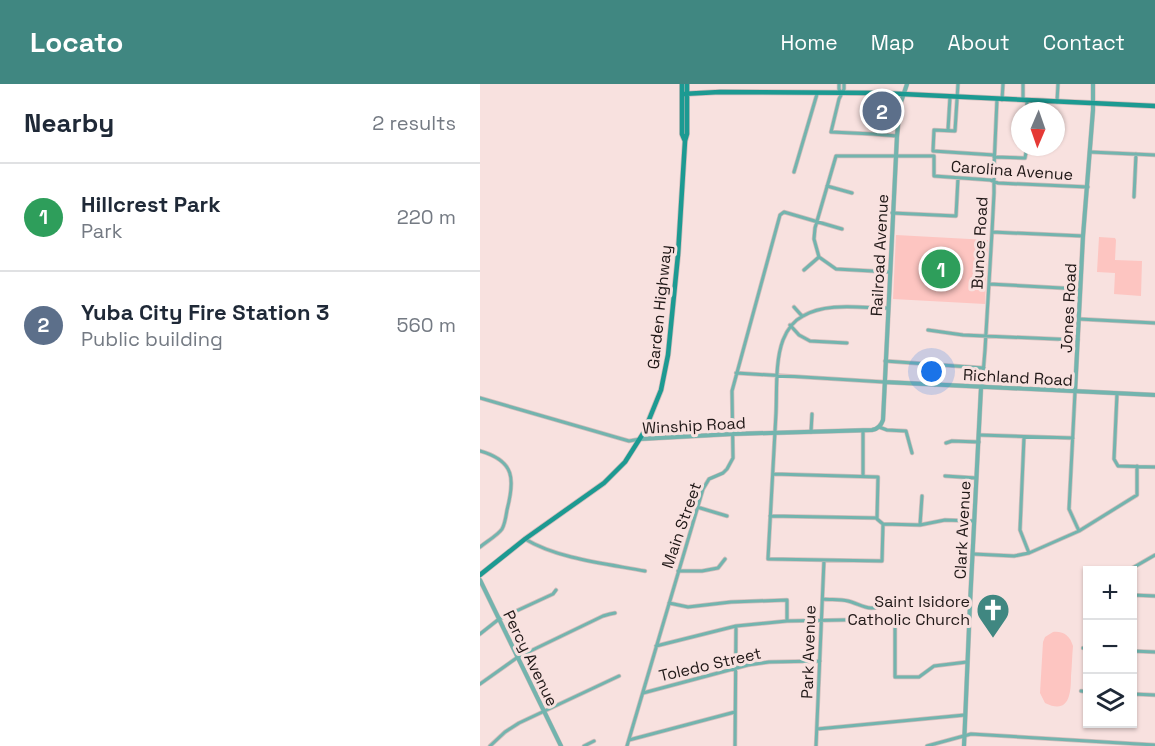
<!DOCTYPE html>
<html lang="en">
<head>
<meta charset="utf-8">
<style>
	body { margin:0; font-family:"Space Grotesk",sans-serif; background:#f2f2f3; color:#1f2937 }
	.controls { position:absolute; right:18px; bottom:18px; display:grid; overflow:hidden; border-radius:0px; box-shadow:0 2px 4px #0004 }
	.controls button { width:54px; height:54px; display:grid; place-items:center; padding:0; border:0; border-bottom:2px solid #e0e1e3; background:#fff; color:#1f2937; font:30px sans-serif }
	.compass { position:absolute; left:531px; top:18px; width:54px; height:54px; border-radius:50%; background:#fff; box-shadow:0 2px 4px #0004; rotate:182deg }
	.you { position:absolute; left:452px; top:288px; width:21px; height:21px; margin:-15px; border:4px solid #fff; border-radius:50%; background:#1a73e8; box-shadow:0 0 0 9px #1a73e833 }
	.badge { display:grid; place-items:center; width:39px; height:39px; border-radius:50%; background:#408781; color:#fff; font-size:20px; font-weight:700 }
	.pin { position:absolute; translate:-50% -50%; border:3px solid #fff; box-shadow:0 2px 6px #0006 }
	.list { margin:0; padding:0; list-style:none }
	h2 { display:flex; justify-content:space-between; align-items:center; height:78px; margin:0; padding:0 24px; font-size:26px }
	h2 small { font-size:20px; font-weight:400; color:#747a83 }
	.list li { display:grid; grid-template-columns:39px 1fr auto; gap:18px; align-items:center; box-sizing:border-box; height:108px; padding:0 24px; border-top:2px solid #e0e1e3 }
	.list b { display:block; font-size:22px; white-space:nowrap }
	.list p { margin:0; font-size:20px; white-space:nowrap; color:#747a83 }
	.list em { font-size:20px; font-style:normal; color:#747a83 }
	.icon { flex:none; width:33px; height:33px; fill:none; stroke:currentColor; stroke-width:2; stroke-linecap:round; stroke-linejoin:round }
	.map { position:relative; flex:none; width:675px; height:662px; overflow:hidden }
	header { display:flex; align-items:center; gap:36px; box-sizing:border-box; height:84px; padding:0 30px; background:#408781; color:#fff }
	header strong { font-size:28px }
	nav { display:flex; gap:33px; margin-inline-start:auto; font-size:21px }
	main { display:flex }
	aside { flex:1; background:#fff }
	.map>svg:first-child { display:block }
	.green { fill:#fdc5c1 }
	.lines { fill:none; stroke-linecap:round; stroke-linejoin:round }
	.minor-casing { stroke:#d1bdbb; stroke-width:4.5 }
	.tertiary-casing { stroke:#d1bdbb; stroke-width:5 }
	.secondary-casing { stroke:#d1bdbb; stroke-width:6 }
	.minor { stroke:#73b4ae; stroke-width:3 }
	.tertiary { stroke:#73b4ae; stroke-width:4 }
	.secondary { stroke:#1c9a92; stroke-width:4.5 }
	.labels { text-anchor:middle; stroke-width:6; stroke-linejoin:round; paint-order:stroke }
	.street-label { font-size:16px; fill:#201817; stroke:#f8e1df }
	.poi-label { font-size:16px; fill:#201817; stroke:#f8e1df; text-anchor:end }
</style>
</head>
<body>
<header>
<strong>Locato</strong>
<nav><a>Home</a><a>Map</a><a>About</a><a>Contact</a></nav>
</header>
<main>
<aside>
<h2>Nearby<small>2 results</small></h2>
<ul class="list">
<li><span class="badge" style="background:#2e9e5b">1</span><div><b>Hillcrest Park</b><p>Park</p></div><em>220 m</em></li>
<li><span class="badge" style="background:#5c6f8a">2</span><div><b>Yuba City Fire Station 3</b><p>Public building</p></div><em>560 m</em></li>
</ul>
</aside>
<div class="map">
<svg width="675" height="662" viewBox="0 0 675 662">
	<rect width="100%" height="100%" fill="#f8e1df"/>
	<path class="green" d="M 416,151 L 508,156 L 505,220 L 413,215 Z
		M 619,153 L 635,154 L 636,156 L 635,176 L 662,177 L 661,212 L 634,210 L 635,189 L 617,188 Z
		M 573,548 C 584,547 590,552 593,562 C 592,572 592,582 591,592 C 591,610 589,631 565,619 L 560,609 L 563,558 L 565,553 Z"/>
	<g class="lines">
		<g class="minor-casing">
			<path id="minor" d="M 359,0 L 359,5 L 361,9
				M 364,0 L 364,5 L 359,15 L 351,48 L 393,50 L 417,52
				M 478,0 L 475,47 L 454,46 L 453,67 L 514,71
				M 522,16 L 523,0
				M 543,16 L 543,0
				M 577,18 L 578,0
				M 547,27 L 547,17
				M 468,46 L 470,13
				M 610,68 L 675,71
				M 514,73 L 543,74 L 545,74 L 547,63
				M 314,88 L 337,10
				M 347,102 L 372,109
				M 654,113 L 656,70
				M 412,129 L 476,132 L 478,94
				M 512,148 L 603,152
				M 324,186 L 339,173
				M 410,188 L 356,185 L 339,173 L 334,155 L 335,144 L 356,72 L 454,72 L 454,92 L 510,96 L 518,99 L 608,103
				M 509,200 L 600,205
				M 314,223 L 322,232
				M 599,235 L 675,239
				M 310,241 L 319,251 L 330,257 L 367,259
				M 448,246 L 483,251 L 598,256
				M 405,277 L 504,284
				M 256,289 L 404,298
				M 455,301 L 456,281
				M 502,302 L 505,266 L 512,148 L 514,109 L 514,83 L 517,15
				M 595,308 L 589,425 L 599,447
				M 637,310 L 634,375 L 638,382 L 675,383
				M 0,314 L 149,357 L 160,355
				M 399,343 L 407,346 L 426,347 L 432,369
				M 331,348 L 332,330
				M 499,351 L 593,354
				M 544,353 L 540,446 L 549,469
				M 466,359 L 472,357 L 499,358
				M 0,367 C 35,377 35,395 27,426 C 26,432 25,440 22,445 C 18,451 6,458 0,463
				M 293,390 L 398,393 L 397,435 L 403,440 L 402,477 L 288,475 C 291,426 293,377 296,329 C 297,307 295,277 303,256 C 307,246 313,237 323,232 C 346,218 381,224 408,224
				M 383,392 L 383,347
				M 465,392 L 496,394
				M 217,423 L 247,432
				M 290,432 L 397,434
				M 403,440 L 440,441 L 465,436 L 494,437
				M 440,441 L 442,412
				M 45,455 C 78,475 128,480 165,487
				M 493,470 L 534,472 L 549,469 L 599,447 L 657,411 L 657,382
				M 649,486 L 675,471
				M 198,487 L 222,487 L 238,484 L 245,475
				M 652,511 L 675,512
				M 343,515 C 350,516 360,515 368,517 C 381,520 391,530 405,519
				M 189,519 L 208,523 L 251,518 L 307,516 L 307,537
				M 0,550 L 19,535 L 73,510 L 76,506
				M 176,562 L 256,542 L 307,537 L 415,535 L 415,593 L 439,593 L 454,582 L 487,578
				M 603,564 L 608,564
				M 652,567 L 675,568
				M 0,600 L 38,573 L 123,532 L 130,530 L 135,529
				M 601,607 L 608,608
				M 163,609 L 268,581 L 289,578 L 340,577
				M 652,610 L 675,611
				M 337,645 L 485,631
				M 149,656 L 255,628
				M 10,662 L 25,648 L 39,639 L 139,592
				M 104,662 L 114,657
				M 147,662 L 223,405 L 229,395 L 243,389 L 247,385 L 253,374 L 252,307 L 300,131 L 304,128 L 362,145
				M 255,662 L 256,542
				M 336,662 L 344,476
				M 447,662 L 491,650 L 675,661"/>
		</g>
		<g class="tertiary-casing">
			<path id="tertiary" d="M 404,298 L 675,311
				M 595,308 L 603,152 L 613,26 L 613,0
				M 160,355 L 252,350 L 392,346 C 398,345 401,342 403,336 L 417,52 L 420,21 L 427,0
				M 0,496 L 81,662
				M 484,662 L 490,520 L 501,304"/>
		</g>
		<g class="secondary-casing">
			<path id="secondary" d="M 202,0 L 202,50 L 205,57
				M 202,10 L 240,8 L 401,9 L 675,22
				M 0,491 L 45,455 L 124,399 L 145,378 L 164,348 L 181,306 L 188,271 L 198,171 L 205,57 L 207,50 L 207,0"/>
		</g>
		<use href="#minor" class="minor"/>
		<use href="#tertiary" class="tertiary"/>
		<use href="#secondary" class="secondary"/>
	</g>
	<defs>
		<g id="church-pin" transform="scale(1.725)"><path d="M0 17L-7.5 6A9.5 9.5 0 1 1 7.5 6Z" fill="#408781" stroke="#f8e1df"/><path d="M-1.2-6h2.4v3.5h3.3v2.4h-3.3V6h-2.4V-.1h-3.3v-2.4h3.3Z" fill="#fff"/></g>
	</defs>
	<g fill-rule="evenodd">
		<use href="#church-pin" x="513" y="526"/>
	</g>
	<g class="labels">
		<g class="street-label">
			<text transform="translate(532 86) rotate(4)" y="6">Carolina Avenue</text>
			<text transform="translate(499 159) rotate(-87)" y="6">Bunce Road</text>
			<text transform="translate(399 171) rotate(-87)" y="6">Railroad Avenue</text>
			<text transform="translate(179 223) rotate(-84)" y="6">Garden Highway</text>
			<text transform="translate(588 224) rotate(-87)" y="6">Jones Road</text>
			<text transform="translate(538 293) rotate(3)" y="6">Richland Road</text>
			<text transform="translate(214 341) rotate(-3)" y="6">Winship Road</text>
			<text transform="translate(201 441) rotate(-71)" y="6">Main Street</text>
			<text transform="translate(482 446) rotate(-87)" y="6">Clark Avenue</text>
			<text transform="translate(328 568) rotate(-88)" y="6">Park Avenue</text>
			<text transform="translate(51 574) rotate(64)" y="6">Percy Avenue</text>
			<text transform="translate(230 580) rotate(-13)" y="6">Toledo Street</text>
		</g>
		<g class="poi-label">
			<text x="490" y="523">Saint Isidore<tspan x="490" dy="18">Catholic Church</tspan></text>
		</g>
	</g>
</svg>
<div class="controls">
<button>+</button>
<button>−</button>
<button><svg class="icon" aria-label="layers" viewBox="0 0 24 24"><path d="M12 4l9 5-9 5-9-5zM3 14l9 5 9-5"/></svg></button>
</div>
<svg class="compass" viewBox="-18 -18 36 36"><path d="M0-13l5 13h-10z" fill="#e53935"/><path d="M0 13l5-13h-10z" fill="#747a83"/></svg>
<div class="you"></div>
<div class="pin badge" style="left:461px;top:185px;background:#2e9e5b">1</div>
<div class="pin badge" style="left:402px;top:27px;background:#5c6f8a">2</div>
</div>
</main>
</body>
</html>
